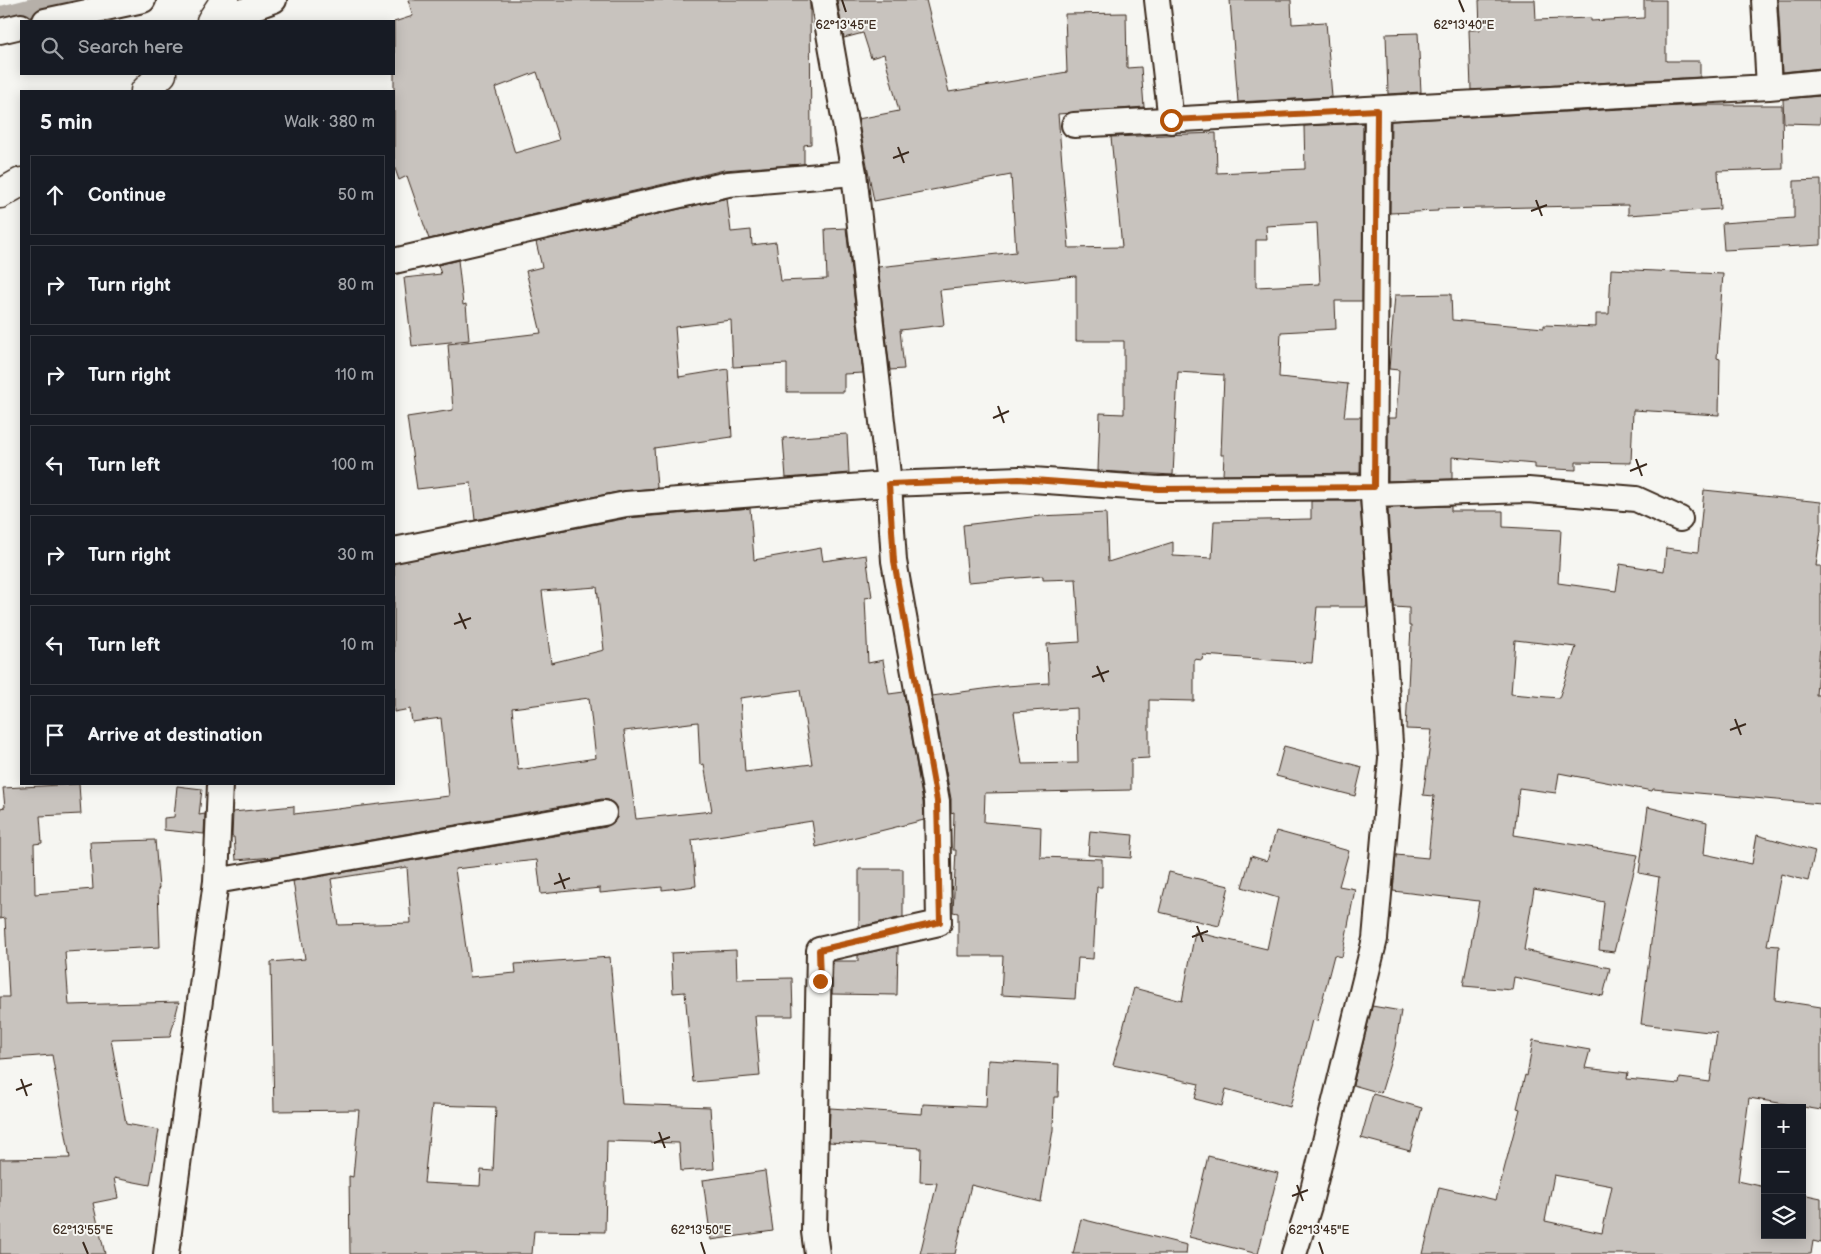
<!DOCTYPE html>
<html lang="en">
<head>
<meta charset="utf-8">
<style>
	body { margin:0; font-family:"Balsamiq Sans",sans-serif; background:#20242c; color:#f1f3f6 }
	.controls { position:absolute; right:15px; bottom:15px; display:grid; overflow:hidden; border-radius:0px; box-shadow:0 2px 12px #0003 }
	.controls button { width:45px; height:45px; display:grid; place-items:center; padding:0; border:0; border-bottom:1px solid #363941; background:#171b24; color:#f1f3f6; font:25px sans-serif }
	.stop { position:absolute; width:15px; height:15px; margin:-11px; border:4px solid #b45309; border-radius:50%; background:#fff }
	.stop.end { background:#b45309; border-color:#fff; box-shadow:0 1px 5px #0008 }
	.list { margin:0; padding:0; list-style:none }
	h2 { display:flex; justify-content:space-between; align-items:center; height:65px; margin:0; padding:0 20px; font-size:21px }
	h2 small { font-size:16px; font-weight:400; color:#9ea1a6 }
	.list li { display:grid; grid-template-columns:32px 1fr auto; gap:15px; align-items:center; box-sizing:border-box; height:80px; margin:0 10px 10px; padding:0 10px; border:1px solid #363941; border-radius:0px }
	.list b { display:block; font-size:19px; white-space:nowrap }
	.list em { font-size:16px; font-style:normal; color:#9ea1a6 }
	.icon { flex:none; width:28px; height:28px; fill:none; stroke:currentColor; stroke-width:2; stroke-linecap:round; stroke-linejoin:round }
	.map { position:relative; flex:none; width:1821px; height:1254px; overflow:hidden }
	.search { position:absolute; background:#171b24; box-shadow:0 2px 12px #0003; left:20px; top:20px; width:375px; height:55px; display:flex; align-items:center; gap:12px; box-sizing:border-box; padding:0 18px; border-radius:0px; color:#9ea1a6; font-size:19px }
	.panel { position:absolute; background:#171b24; box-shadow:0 2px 12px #0003; left:20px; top:90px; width:375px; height:695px; border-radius:0px }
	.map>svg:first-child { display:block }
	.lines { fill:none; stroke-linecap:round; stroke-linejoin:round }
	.canal { stroke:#b6b0a9; stroke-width:31 }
	.building { fill:#c8c3be; stroke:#3b2a1e; fill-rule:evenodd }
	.street-casing { stroke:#3b2a1e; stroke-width:28 }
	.secondary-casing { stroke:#3b2a1e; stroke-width:31 }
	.street { stroke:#f6f6f2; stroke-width:24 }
	.secondary { stroke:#f6f6f2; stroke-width:28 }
	.route { stroke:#b45309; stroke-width:6 }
	.ticks { fill:none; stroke:#3b2a1e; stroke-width:2 }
	.ticks-label { font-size:12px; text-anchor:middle; fill:#3b2a1e; stroke:#f6f6f2; stroke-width:4; stroke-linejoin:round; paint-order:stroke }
</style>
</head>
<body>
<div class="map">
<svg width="1821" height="1254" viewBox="0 0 1821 1254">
	<rect width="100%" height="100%" fill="#f6f6f2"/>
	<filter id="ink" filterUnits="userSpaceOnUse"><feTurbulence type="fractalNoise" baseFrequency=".02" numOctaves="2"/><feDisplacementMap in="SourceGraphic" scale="10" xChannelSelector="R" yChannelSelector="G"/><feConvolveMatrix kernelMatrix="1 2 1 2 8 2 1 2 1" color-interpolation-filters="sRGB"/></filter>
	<g filter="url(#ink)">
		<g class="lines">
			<path class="canal" d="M 0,22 L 79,2"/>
		</g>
		<path class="building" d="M 408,0 L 810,0 L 811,144 L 804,145 L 804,164 L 724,170 L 429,239 L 407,176 L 399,180 L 394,166 L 394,22 L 413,16 ZM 537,72 L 559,140 L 515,153 L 495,88 Z
			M 837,0 L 926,0 L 949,92 L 1067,72 L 1065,14 L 1126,13 L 1127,68 L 1141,67 L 1144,107 L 1058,114 L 1069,248 L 1122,247 L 1111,137 L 1216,133 L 1217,173 L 1305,169 L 1304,126 L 1363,123 L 1362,301 L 1335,301 L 1336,329 L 1281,332 L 1279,377 L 1348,384 L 1344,417 L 1361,417 L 1360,473 L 1223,475 L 1224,455 L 1221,455 L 1224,375 L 1178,372 L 1173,475 L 1098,471 L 1100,413 L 1124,414 L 1124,341 L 1076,341 L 1076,276 L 940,290 L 944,325 L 900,330 L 904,369 L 890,370 L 878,267 L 1016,252 L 1011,175 L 874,201 L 858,119 L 899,111 L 884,54 L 871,58 L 863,33 L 844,38 ZM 1317,223 L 1320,284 L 1256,287 L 1256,240 L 1267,240 L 1266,226 Z
			M 1230,0 L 1291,0 L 1292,24 L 1326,22 L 1332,97 L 1238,102 Z
			M 1479,0 L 1535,0 L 1536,20 L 1591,18 L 1591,21 L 1644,18 L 1644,0 L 1666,0 L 1666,61 L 1700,61 L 1700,77 L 1471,90 L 1469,30 L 1480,30 Z
			M 1778,0 L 1821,0 L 1821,68 L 1782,72 Z
			M 1418,33 L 1421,92 L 1388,94 L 1386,34 Z
			M 1821,96 L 1820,124 L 1784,123 L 1783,99 Z
			M 1700,105 L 1782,105 L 1783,169 L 1718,171 L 1720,209 L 1628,215 L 1628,205 L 1438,209 L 1438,211 L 1390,213 L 1391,121 Z
			M 1821,180 L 1821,245 L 1724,250 L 1722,223 L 1794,218 L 1794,181 Z
			M 727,198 L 731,232 L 751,230 L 752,245 L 776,242 L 781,281 L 827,279 L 825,229 L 846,228 L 863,373 L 844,374 L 844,392 L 787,392 L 787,364 L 733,367 L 731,320 L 675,327 L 679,377 L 728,369 L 732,437 L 654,448 L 657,488 L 623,491 L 475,520 L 471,483 L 417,489 L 407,417 L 453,410 L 448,344 L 541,333 L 526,271 L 542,267 L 536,242 Z
			M 458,260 L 463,305 L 466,304 L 469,340 L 412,346 L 404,278 L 441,274 L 438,265 Z
			M 1611,269 L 1723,274 L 1717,358 L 1720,359 L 1719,415 L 1633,410 L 1631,463 L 1576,462 L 1576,470 L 1535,468 L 1535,464 L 1452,457 L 1452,479 L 1388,481 L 1388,418 L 1396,418 L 1399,370 L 1389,369 L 1395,295 L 1451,294 L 1452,320 L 1544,328 L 1544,325 L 1596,327 L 1596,314 L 1609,314 Z
			M 847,434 L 849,473 L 786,478 L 783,438 Z
			M 1704,490 L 1821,502 L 1821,530 L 1816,566 L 1821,566 L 1821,634 L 1816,695 L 1821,695 L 1821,804 L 1653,789 L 1652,791 L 1559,773 L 1556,793 L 1519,788 L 1514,835 L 1638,855 L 1614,952 L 1599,950 L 1604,902 L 1534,889 L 1524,950 L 1610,968 L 1603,996 L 1514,977 L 1512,990 L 1463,986 L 1479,901 L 1393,891 L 1396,855 L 1428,858 L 1434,796 L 1423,795 L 1432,730 L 1406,729 L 1411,626 L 1409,626 L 1409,608 L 1394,607 L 1388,508 L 1451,506 L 1451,511 L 1503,511 L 1503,527 L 1561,530 L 1558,583 L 1616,591 L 1620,564 L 1664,571 L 1666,548 L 1698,552 ZM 1515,640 L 1576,647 L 1559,698 L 1511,694 Z
			M 1311,501 L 1360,501 L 1367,607 L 1317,607 L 1312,663 L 1203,655 L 1202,660 L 1194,659 L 1194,701 L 1149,700 L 1149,758 L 1131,759 L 1131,790 L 985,793 L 984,822 L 1041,827 L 1040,857 L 1102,859 L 1102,887 L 1097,887 L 1093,959 L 1078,958 L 1075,999 L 1001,995 L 1003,956 L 958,956 L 958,913 L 953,912 L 956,850 L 953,850 L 954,812 L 951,813 L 951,799 L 932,696 L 1006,686 L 1049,683 L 1047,644 L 1080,642 L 1076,579 L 1043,580 L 1043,576 L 968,582 L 963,525 L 1040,516 L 1106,513 L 1108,562 L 1173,542 L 1173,556 L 1212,558 L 1214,521 L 1311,519 ZM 1077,708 L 1078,763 L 1022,764 L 1014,712 Z
			M 750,508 L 754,560 L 821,548 L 823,561 L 866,555 L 872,597 L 865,598 L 868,663 L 883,660 L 889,694 L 904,692 L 923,802 L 924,820 L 816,847 L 812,821 L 692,840 L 696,886 L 662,890 L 662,887 L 600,893 L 600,888 L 541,894 L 537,860 L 455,869 L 470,977 L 516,973 L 515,964 L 610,957 L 622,1104 L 710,1107 L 714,1169 L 681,1171 L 679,1143 L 607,1141 L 605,1232 L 534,1231 L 532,1254 L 350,1254 L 349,1176 L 353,1177 L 359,1110 L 274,1111 L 271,962 L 305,959 L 293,881 L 606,827 L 617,818 L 617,810 L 609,800 L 602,799 L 275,857 L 236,860 L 234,837 L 232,837 L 233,812 L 294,806 L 294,814 L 449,796 L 441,718 L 412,722 L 410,709 L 394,712 L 394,563 L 628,518 ZM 597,587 L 604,650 L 551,663 L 542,591 ZM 800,690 L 812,764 L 745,772 L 740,698 ZM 589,698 L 596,758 L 518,770 L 512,708 ZM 698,722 L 700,765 L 704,764 L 712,811 L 636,819 L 624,731 ZM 407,867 L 411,923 L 338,925 L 331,879 ZM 432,1105 L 496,1107 L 493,1171 L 481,1170 L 480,1186 L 424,1183 Z
			M 1284,746 L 1362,767 L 1355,796 L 1276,776 Z
			M 79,784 L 81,814 L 40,816 L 42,843 L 34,844 L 35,894 L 93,889 L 90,842 L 155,840 L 159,888 L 158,889 L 160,947 L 65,952 L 69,1005 L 179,1002 L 170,1037 L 111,1039 L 126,1124 L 159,1130 L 150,1185 L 114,1178 L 118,1198 L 93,1203 L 105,1254 L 0,1254 L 0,1159 L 70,1158 L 52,1055 L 0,1059 L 0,997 L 9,997 L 5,918 L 0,919 L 0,808 L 5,807 L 3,788 Z
			M 177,786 L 202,789 L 199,815 L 205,814 L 204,834 L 164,830 L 164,818 L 174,817 Z
			M 1648,807 L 1707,822 L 1704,854 L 1752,864 L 1757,835 L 1815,851 L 1808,881 L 1781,874 L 1767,945 L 1779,946 L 1775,1000 L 1821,1007 L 1821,1110 L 1749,1098 L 1738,1181 L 1765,1187 L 1765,1235 L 1802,1235 L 1802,1194 L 1821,1198 L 1821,1243 L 1813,1241 L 1811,1254 L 1423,1254 L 1439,1187 L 1496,1200 L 1520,1109 L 1517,1108 L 1525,1075 L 1527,1076 L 1533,1040 L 1590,1050 L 1585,1068 L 1628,1073 L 1627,1079 L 1679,1084 L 1680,1078 L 1710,1082 L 1717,1033 L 1641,1024 L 1659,877 L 1639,873 ZM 1554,1175 L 1612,1186 L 1602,1233 L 1545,1221 Z
			M 1090,831 L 1133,835 L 1131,858 L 1088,855 Z
			M 1276,831 L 1349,851 L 1339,886 L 1355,889 L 1342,957 L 1334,955 L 1317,1021 L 1312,1020 L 1290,1107 L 1226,1089 L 1222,1106 L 1195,1099 L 1199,1084 L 1113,1065 L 1134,988 L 1182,1001 L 1195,932 L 1267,949 L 1278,898 L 1242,887 L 1251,856 L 1267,861 Z
			M 859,869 L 903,869 L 903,917 L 859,927 Z
			M 1169,872 L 1229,886 L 1219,926 L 1159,912 Z
			M 898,946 L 897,995 L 832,994 L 833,961 L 858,961 L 858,955 Z
			M 736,950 L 737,979 L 792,978 L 793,1016 L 755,1016 L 760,1076 L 693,1082 L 685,992 L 673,993 L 671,953 Z
			M 1372,1006 L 1401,1011 L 1395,1047 L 1381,1093 L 1353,1085 Z
			M 988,1060 L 1059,1064 L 1058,1097 L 1054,1097 L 1053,1130 L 1041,1202 L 971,1185 L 955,1254 L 920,1254 L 937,1183 L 920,1182 L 921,1148 L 829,1142 L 830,1108 L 922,1114 L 923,1104 L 986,1107 Z
			M 1373,1094 L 1422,1108 L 1410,1151 L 1361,1138 Z
			M 1208,1156 L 1278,1173 L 1258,1254 L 1189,1237 Z
			M 765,1171 L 773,1231 L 711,1240 L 703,1180 Z
			M 1081,1219 L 1187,1245 L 1186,1254 L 1073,1254 Z"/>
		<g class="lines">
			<g class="street-casing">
				<path id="street" d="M 1157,0 L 1171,121
					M 1764,0 L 1769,87
					M 45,21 L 143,0
					M 216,21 L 274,0
					M 0,31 L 21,26
					M 1074,125 L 1769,87 L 1821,82
					M 394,261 L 728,184 L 854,173
					M 1374,487 L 1377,110
					M 394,550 L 626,504 L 889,484 L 1019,479 L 1158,489 L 1374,487 L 1373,495 L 1528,490 L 1636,499 L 1680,519
					M 216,881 L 604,813
					M 166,1254 L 216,881 L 220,784
					M 817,1254 L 814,1232 L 819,950 L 939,923 L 937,801 L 894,561 L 889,484 L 854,173 L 823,0
					M 1294,1254 L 1309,1206 L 1375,939 L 1391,758 L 1373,495"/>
			</g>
			<g class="secondary-casing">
				<path id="secondary" d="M 211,21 L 225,0
					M 145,91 L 162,74
					M 0,194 L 21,182"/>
			</g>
			<use href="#street" class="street"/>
			<use href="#secondary" class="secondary"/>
		</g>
	</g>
	<g class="lines" filter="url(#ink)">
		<path class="route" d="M 820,981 L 819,950 L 940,922 L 937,801 L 894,561 L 889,484 L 1019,479 L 1158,489 L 1374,487 L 1377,110 L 1171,120"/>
	</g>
	<path class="ticks" d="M 842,0 L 846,12M 1459,0 L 1464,12M 898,147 L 904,163M 893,158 L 909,152M 1536,200 L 1542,216M 1531,211 L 1547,205M 998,406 L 1004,423M 993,418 L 1009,411M 1636,459 L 1642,476M 1630,471 L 1647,464M 459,613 L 466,629M 454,624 L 471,618M 1097,666 L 1104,682M 1092,677 L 1109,671M 1735,719 L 1741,735M 1730,730 L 1746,724M 559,873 L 565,889M 554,884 L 570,878M 1197,926 L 1203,942M 1192,937 L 1208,931M 21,1079 L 27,1096M 16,1090 L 32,1084M 659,1132 L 665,1148M 654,1143 L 670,1137M 1297,1185 L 1303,1201M 1292,1196 L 1308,1190M 83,1242 L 88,1254M 701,1242 L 705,1254M 1319,1242 L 1323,1254"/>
	<g class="ticks-label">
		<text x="846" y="29">62°13'45"E</text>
		<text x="1464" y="29">62°13'40"E</text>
		<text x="83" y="1234">62°13'55"E</text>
		<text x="701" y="1234">62°13'50"E</text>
		<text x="1319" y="1234">62°13'45"E</text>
	</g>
</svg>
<div class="controls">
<button>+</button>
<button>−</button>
<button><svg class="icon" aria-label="layers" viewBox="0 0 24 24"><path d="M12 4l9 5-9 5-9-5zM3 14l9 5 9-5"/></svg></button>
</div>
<div class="stop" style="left:1171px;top:120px"></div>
<div class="stop end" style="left:820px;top:981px"></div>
<div class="search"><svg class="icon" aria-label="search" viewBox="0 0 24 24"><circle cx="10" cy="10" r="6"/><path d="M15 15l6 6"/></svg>Search here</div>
<section class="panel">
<h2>5 min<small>Walk · 380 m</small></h2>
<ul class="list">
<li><svg class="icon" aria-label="ahead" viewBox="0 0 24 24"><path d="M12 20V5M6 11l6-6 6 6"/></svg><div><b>Continue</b></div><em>50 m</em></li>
<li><svg class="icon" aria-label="right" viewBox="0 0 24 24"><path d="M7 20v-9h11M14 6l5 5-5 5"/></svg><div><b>Turn right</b></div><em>80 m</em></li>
<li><svg class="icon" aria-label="right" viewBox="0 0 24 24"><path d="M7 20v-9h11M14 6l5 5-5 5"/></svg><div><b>Turn right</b></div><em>110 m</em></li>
<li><svg class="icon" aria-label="left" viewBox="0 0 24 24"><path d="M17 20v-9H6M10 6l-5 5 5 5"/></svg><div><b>Turn left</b></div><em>100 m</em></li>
<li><svg class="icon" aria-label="right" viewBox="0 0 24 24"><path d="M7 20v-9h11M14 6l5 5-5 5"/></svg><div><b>Turn right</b></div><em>30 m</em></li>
<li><svg class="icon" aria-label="left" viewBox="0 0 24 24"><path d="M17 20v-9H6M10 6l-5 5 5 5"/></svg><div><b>Turn left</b></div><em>10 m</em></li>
<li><svg class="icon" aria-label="arrive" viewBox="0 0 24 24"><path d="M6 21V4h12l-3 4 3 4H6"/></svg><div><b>Arrive at destination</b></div></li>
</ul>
</section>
</div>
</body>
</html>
